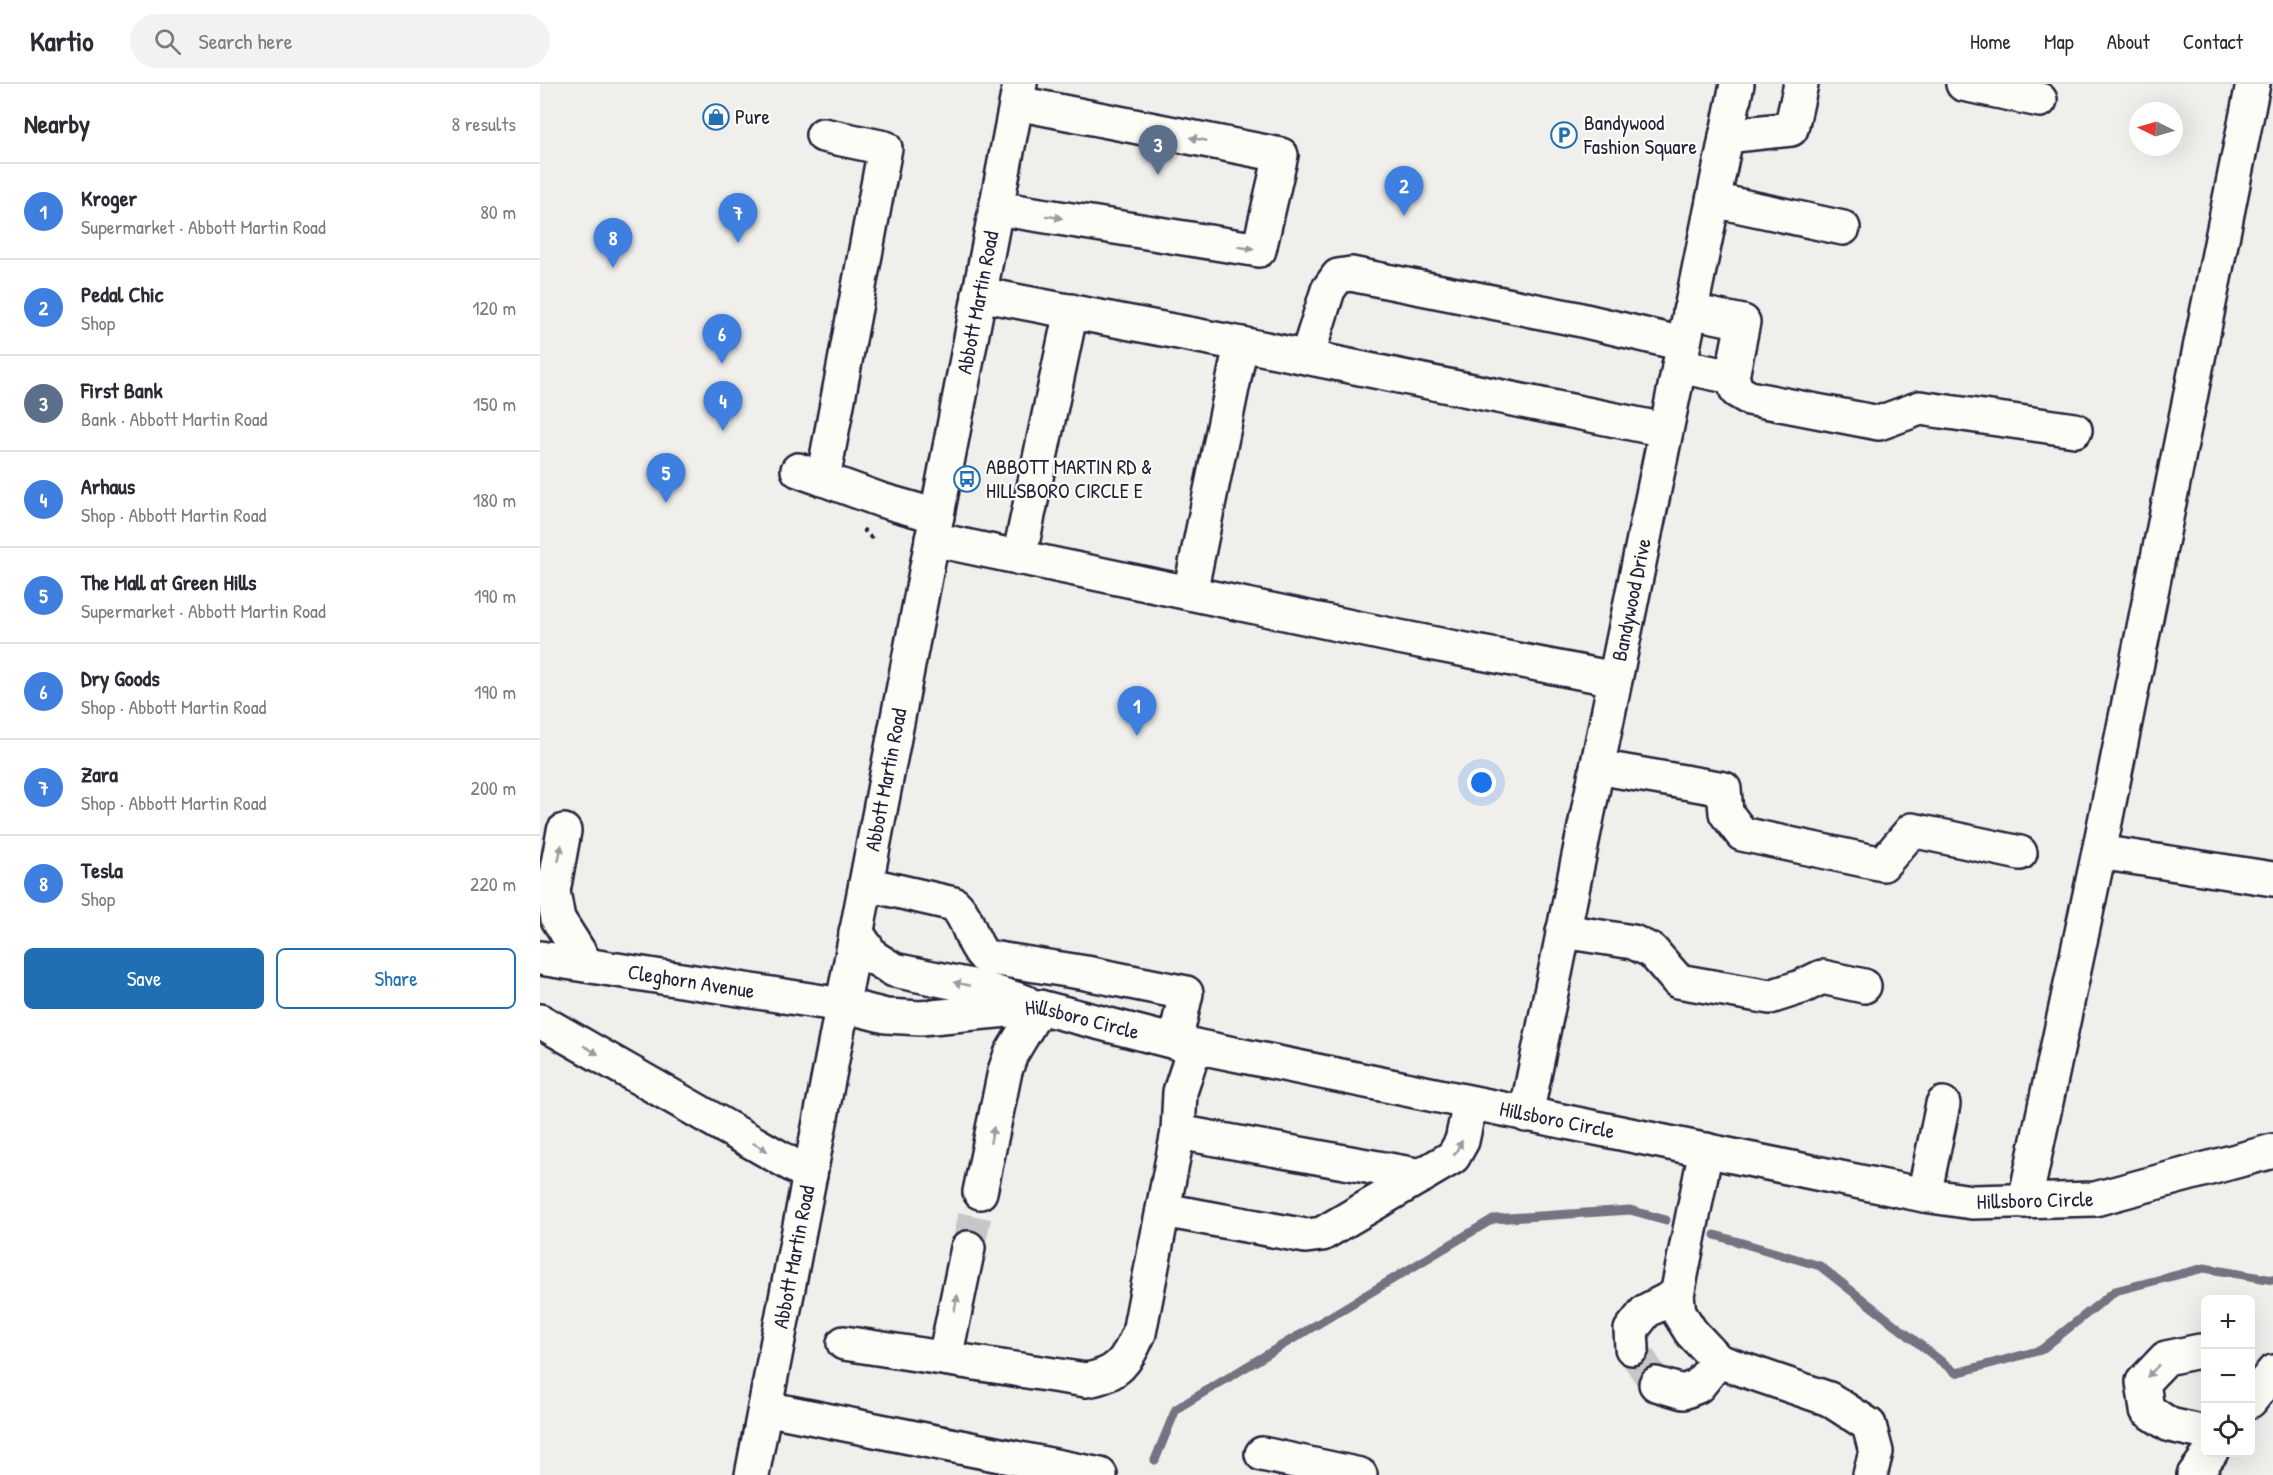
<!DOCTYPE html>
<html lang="en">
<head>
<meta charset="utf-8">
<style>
	body { margin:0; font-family:"Patrick Hand",sans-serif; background:#f2f2f3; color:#2b2b33 }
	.controls { position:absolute; right:18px; bottom:18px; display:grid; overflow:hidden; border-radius:9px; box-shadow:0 6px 24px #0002 }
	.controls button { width:54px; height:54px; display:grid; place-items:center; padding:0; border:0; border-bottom:2px solid #e1e1e2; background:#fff; color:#2b2b33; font:30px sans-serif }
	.compass { position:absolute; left:1589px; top:18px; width:54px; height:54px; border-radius:50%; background:#fff; box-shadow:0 6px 24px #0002; rotate:275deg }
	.you { position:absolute; left:942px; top:699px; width:21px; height:21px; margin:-15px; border:4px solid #fff; border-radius:50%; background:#1a73e8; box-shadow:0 0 0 9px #1a73e833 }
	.badge { display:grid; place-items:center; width:39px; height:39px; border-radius:50%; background:#1f6fb2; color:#fff; font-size:20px; font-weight:700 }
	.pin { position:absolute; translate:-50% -50px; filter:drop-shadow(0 2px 3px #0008) }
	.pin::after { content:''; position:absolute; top:32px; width:21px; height:18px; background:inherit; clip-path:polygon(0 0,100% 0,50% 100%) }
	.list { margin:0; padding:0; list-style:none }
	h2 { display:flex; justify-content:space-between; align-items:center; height:78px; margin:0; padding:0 24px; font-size:26px }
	h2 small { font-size:20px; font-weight:400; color:#7c7c81 }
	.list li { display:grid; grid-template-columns:39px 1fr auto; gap:18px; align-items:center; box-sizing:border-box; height:96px; padding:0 24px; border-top:2px solid #e1e1e2 }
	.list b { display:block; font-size:22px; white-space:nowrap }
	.list p { margin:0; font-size:20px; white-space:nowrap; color:#7c7c81 }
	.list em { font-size:20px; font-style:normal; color:#7c7c81 }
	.actions { display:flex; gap:12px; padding:18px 24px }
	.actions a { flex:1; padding:14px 0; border:2px solid #1f6fb2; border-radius:9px; text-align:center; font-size:21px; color:#1f6fb2 }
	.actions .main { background:#1f6fb2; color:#fff }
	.icon { flex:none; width:33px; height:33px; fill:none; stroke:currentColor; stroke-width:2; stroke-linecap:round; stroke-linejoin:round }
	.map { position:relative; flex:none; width:1733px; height:1391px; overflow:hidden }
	header { display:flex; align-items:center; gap:36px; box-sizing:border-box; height:84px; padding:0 30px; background:#fff; border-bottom:2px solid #e1e1e2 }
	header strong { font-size:28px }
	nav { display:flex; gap:33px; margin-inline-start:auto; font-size:21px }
	.search { width:420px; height:54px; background:#f2f2f3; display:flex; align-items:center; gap:15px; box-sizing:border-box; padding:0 21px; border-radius:33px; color:#7c7c81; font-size:22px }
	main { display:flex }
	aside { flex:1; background:#fff }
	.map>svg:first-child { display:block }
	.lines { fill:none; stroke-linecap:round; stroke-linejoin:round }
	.stream { stroke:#737381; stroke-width:9 }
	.minor-tunnel { stroke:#c7c6c9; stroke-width:33; stroke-dasharray:33 16; stroke-linecap:butt }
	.minor-casing { stroke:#22223b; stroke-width:38 }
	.major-casing { stroke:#22223b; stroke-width:38 }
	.path { stroke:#22223b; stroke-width:4; stroke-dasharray:4.5 4.5; stroke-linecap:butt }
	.minor { stroke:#fdfcf7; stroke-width:33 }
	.major { stroke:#fdfcf7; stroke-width:33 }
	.oneway { fill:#9a9aa2 }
	.labels { text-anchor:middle; stroke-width:4.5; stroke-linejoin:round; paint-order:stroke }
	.poi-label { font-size:21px; fill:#22223b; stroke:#fdfcf7; text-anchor:start }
	.street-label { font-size:21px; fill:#22223b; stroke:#fdfcf7 }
</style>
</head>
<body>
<header>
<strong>Kartio</strong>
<div class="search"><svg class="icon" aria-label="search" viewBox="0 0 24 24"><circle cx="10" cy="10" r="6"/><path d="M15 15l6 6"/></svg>Search here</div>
<nav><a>Home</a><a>Map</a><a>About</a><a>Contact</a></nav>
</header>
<main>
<aside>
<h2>Nearby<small>8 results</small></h2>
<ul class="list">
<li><span class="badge" style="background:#3f7fe0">1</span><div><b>Kroger</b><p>Supermarket · Abbott Martin Road</p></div><em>80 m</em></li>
<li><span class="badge" style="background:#3f7fe0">2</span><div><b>Pedal Chic</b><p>Shop</p></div><em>120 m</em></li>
<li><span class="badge" style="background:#5c6f8a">3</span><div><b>First Bank</b><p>Bank · Abbott Martin Road</p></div><em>150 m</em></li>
<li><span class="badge" style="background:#3f7fe0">4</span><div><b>Arhaus</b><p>Shop · Abbott Martin Road</p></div><em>180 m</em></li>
<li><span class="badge" style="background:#3f7fe0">5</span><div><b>The Mall at Green Hills</b><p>Supermarket · Abbott Martin Road</p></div><em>190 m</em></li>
<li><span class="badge" style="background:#3f7fe0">6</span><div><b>Dry Goods</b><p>Shop · Abbott Martin Road</p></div><em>190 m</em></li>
<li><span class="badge" style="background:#3f7fe0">7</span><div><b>Zara</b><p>Shop · Abbott Martin Road</p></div><em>200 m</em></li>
<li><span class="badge" style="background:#3f7fe0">8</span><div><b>Tesla</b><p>Shop</p></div><em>220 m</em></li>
</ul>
<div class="actions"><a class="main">Save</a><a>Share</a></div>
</aside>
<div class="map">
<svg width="1733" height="1391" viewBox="0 0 1733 1391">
	<rect width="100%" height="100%" fill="#f0efec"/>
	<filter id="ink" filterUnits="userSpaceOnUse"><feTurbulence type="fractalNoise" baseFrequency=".0167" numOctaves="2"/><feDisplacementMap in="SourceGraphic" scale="12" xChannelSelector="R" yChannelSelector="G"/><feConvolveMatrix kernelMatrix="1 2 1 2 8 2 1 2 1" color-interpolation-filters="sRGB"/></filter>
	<g filter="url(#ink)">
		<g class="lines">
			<path class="stream" d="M 1175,1151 L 1280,1182 L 1416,1289 L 1501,1266 L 1575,1207 L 1664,1184 L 1733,1196
				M 615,1376 L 636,1325 L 953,1135 L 1090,1126 L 1126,1136"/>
			<path class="minor-tunnel" d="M 428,1164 L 440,1108
				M 1092,1264 L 1116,1300"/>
			<g class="minor-casing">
				<g id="minor">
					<path d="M 1423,0 L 1500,16"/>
					<path d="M 283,51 L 345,64 L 283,395 L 341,416 L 397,432"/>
					<path d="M 1186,52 L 1251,45 L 1261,0"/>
					<path d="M 1173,116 L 1303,144"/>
					<path d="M 456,124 L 719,166 L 741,71 L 477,19"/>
					<path d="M 439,210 L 701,260 L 650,509"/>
					<path d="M 701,260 L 1125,346"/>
					<path d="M 767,273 L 788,206 L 798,192 L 811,190 L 1037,235 L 1143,260"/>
					<path d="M 1139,282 L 1192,293 L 1203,238 L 1150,227"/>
					<path d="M 1192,293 L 1197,307 L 1209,314 L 1339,339 L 1380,324 L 1535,346"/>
					<path d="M 258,386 L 283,395"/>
					<path d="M 392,455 L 859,553 L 1075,595"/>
					<path d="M 479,474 L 531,227"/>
					<path d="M 1057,683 L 1184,705 L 1186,729 L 1202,750 L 1343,780 L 1372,746 L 1480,769"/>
					<path d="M 24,747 L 13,807 L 18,835 L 47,881"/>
					<path d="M 1559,768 L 1713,0"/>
					<path d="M 326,800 L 414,820 C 430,835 430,858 445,873 L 546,889 L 646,909 L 635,958"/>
					<path d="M 1023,847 L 1093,858 L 1112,867 L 1138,897 L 1230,913 L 1261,903 L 1282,893 L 1324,902"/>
					<path d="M 316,848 L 333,873 L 354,886 L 441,904 L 485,918"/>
					<path id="s1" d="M 0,874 L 302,921 L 346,932 L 381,934 L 499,923 L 635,958 L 1384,1111 L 1432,1118 L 1555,1115 L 1733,1067"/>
					<path d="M 0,937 L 270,1091"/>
					<path id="s2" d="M 986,1031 L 1197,0"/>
					<path d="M 638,1048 L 882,1092"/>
					<path d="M 1166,1066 L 1137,1211 L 1139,1229 L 1151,1248 L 1178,1277 L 1289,1315 L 1329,1341 L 1336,1368 L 1330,1391"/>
					<path d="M 440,1108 L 465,987 L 471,970 L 499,923"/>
					<path d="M 1384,1111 L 1403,1020"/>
					<path d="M 1485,1117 L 1559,768 L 1733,795"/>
					<path d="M 623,1126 L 766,1152 L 782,1150 L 913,1073 L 922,1057 L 930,1019"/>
					<path d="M 304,1259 L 546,1296 C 578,1291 587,1277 599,1249 L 638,1048 L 640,1008 L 655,962"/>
					<path d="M 1092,1264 L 1091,1246 L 1106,1227 L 1137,1211"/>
					<path d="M 1666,1268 L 1660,1267 L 1626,1274 L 1603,1298 L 1607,1326 L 1630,1341 L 1666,1349"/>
					<path d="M 405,1274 L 428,1164"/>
					<path d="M 1116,1300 L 1143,1308 L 1158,1302 L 1178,1277"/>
					<path d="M 1710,1317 L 1733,1288"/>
					<path d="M 225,1324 L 560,1391"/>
					<path d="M 722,1370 L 820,1391"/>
					<path d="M 1654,1391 L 1671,1368"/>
				</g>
			</g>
			<g class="major-casing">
				<g id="major">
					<path id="s3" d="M 212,1391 L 480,0"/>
				</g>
			</g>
			<path class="path" d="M 323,445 L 334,457"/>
			<use href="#minor" class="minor"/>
			<use href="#major" class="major"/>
		</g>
		<defs><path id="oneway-solid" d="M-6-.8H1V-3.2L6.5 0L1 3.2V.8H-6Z" transform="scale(1.5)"/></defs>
		<g class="oneway">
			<use href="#oneway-solid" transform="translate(658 55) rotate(-169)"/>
			<use href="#oneway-solid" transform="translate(514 133) rotate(9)"/>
			<use href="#oneway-solid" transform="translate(706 164) rotate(9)"/>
			<use href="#oneway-solid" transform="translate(20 769) rotate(-79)"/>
			<use href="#oneway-solid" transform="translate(422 900) rotate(-168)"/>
			<use href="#oneway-solid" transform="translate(51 966) rotate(30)"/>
			<use href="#oneway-solid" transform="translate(452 1051) rotate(-78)"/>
			<use href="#oneway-solid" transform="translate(220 1063) rotate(30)"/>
			<use href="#oneway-solid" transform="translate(918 1064) rotate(-61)"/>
			<use href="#oneway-solid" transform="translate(416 1219) rotate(-79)"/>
			<use href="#oneway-solid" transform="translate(1613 1287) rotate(134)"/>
		</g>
	</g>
	<defs>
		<g id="shop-ring" transform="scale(1.35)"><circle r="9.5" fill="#fdfcf7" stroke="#1f6fb2" stroke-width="1.5"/><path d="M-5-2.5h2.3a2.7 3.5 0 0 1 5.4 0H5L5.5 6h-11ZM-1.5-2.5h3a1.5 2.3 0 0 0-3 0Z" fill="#1f6fb2"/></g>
		<g id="parking-ring" transform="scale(1.35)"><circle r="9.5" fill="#fdfcf7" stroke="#1f6fb2" stroke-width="1.5"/><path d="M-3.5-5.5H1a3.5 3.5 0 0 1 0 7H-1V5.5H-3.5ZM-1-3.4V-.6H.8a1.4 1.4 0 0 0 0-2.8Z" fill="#1f6fb2"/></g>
		<g id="bus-ring" transform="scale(1.35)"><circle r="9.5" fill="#fdfcf7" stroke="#1f6fb2" stroke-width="1.5"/><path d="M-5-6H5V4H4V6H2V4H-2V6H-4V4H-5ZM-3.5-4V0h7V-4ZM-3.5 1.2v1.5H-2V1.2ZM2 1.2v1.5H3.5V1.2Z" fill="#1f6fb2"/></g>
	</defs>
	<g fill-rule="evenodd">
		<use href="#shop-ring" x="176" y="33"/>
		<use href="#parking-ring" x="1024" y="51"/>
		<use href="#bus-ring" x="427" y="395"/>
	</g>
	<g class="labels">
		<g class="poi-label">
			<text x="195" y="40">Pure</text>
			<text x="1044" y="46">Bandywood<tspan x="1044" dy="24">Fashion Square</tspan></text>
			<text x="446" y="390">ABBOTT MARTIN RD &amp;<tspan x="446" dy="24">HILLSBORO CIRCLE E</tspan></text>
		</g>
		<g class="street-label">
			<text dy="7" stroke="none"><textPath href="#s3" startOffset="1194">Abbott Martin Road</textPath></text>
			<text dy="7" stroke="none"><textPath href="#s2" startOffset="526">Bandywood Drive</textPath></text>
			<text dy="7" stroke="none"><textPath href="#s3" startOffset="708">Abbott Martin Road</textPath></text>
			<text dy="7" stroke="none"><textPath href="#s1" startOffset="153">Cleghorn Avenue</textPath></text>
			<text dy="7" stroke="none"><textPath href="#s1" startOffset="549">Hillsboro Circle</textPath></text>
			<text dy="7" stroke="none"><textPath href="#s1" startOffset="1035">Hillsboro Circle</textPath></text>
			<text dy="7" stroke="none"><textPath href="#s1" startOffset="1521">Hillsboro Circle</textPath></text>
			<text dy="7" stroke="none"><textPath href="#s3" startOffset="222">Abbott Martin Road</textPath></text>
		</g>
	</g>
</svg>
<div class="controls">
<button>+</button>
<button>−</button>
<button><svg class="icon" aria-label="locate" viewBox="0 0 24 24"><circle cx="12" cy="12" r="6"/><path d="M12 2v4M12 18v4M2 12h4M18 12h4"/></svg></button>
</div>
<svg class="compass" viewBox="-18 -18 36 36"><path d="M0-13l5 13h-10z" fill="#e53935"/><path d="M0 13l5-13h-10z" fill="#7c7c81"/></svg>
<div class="you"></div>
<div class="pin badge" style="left:597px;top:652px;background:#3f7fe0">1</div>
<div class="pin badge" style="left:864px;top:132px;background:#3f7fe0">2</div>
<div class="pin badge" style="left:618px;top:91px;background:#5c6f8a">3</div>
<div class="pin badge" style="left:183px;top:347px;background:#3f7fe0">4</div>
<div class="pin badge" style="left:126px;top:419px;background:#3f7fe0">5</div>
<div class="pin badge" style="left:182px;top:280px;background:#3f7fe0">6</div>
<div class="pin badge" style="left:198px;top:159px;background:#3f7fe0">7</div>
<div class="pin badge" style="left:73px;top:184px;background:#3f7fe0">8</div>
</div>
</main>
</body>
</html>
